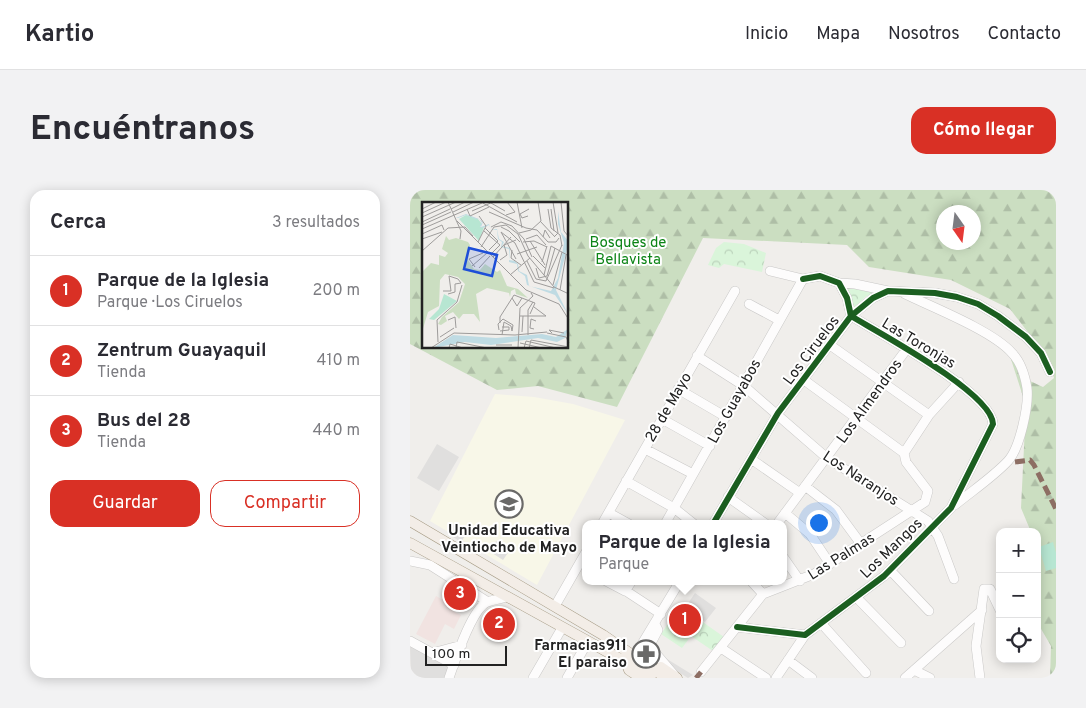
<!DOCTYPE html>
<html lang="es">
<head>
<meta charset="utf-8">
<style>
	body { margin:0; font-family:Overpass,sans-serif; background:#f2f2f3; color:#2b2b33 }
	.controls { position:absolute; right:15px; bottom:15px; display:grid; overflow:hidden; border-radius:10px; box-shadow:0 2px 12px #0003 }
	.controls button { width:45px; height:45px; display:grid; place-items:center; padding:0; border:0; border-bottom:1px solid #e1e1e2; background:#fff; color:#2b2b33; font:25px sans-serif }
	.compass { position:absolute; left:526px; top:15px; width:45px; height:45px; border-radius:50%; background:#fff; box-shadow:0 2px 12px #0003; rotate:166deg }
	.scale { position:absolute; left:15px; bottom:12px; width:82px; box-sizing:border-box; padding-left:5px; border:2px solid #222; border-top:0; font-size:14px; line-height:18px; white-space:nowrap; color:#222; -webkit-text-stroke:4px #fff; paint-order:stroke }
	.you { position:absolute; left:408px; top:332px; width:18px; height:18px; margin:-12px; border:4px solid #fff; border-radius:50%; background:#1a73e8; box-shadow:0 0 0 8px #1a73e833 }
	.badge { display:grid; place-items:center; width:32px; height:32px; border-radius:50%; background:#d93025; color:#fff; font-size:16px; font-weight:700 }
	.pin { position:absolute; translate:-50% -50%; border:2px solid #fff; box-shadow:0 1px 5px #0006 }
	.popup { position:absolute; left:172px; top:330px; width:205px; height:65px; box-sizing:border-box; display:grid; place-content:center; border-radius:10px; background:#fff; filter:drop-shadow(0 1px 4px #0005); font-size:16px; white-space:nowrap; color:#7c7c81 }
	.popup b { font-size:19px; color:#2b2b33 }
	.popup::after { content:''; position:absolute; left:50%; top:100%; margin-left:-10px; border:10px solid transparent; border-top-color:#fff }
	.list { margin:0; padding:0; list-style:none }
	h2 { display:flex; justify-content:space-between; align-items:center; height:65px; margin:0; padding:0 20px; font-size:21px }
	h2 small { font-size:16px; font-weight:400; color:#7c7c81 }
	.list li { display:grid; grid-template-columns:32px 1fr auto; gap:15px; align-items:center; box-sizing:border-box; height:70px; padding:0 20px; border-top:1px solid #e1e1e2 }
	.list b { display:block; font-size:19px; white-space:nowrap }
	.list p { margin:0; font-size:16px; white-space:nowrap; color:#7c7c81 }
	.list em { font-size:16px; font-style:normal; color:#7c7c81 }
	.actions { display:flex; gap:10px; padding:15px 20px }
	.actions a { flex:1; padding:11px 0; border:1px solid #d93025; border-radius:15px; text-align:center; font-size:18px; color:#d93025 }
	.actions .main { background:#d93025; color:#fff }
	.icon { flex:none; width:28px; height:28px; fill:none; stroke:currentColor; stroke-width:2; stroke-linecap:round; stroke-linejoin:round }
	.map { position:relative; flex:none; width:646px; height:488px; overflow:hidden; border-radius:15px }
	header { display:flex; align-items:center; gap:30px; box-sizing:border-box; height:70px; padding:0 25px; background:#fff; border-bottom:1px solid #e1e1e2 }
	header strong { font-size:24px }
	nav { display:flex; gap:28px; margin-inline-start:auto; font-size:18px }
	.intro { display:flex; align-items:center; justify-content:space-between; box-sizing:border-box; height:120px; padding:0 30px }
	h1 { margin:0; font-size:35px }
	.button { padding:12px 22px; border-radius:15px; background:#d93025; color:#fff; font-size:18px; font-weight:700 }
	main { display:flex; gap:30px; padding:0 30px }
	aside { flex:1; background:#fff; border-radius:15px; box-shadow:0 2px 12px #0003 }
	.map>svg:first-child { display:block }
	.commercial { fill:#f1e3e1 }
	.education { fill:#f8f7e8 }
	.forest { fill:url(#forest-firs); fill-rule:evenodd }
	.park { fill:url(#park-crowns) }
	.pitch { fill:#b7e6d2 }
	.parking { fill:#e0dfde }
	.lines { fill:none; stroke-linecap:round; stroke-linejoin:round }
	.minor-casing { stroke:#c9c8c7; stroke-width:10 }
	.major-casing { stroke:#a79c86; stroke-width:11 }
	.minor { stroke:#fdfcfc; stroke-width:9 }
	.major { stroke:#f3ede7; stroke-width:10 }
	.quiet { stroke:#8d6e63; stroke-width:5; stroke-dasharray:10 5; stroke-linecap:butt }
	.cycleway-casing { stroke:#fff; stroke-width:9 }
	.cycleway { stroke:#1b5e20; stroke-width:6 }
	.labels { text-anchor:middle; stroke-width:4; stroke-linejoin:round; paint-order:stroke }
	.park-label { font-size:15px; fill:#0c8416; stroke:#fff }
	.street-label { font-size:15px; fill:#222; stroke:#fff }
	.poi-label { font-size:15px; font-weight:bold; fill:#222; stroke:#fff }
	.inset-road { fill:none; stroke:#9e9c9b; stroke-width:1 }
	.view { fill:#1d4ed8; fill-opacity:0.15; stroke:#1d4ed8; stroke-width:2.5 }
	.inset-edge { fill:none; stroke:#222; stroke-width:2.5 }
</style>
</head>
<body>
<header>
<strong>Kartio</strong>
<nav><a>Inicio</a><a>Mapa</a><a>Nosotros</a><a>Contacto</a></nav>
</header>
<div class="intro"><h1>Encuéntranos</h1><a class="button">Cómo llegar</a></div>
<main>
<aside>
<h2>Cerca<small>3 resultados</small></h2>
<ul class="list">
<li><span class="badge">1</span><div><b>Parque de la Iglesia</b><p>Parque · Los Ciruelos</p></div><em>200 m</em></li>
<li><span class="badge">2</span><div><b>Zentrum Guayaquil</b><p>Tienda</p></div><em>410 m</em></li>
<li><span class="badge">3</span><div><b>Bus del 28</b><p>Tienda</p></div><em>440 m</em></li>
</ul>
<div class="actions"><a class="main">Guardar</a><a>Compartir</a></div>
</aside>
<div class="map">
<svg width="646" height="488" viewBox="0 0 646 488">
	<defs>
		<pattern id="forest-firs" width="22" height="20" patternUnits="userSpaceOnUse" patternTransform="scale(1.25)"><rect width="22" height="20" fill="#cbdec1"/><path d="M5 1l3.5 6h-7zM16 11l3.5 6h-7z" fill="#aebea6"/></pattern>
		<pattern id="park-crowns" width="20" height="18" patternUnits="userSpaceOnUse" patternTransform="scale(1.25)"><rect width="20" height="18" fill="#daf5da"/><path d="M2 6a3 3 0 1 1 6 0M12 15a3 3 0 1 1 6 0" fill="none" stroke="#bbd2bb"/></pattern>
	</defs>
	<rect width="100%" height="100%" fill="#f0eeeb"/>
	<path class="commercial" d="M 26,406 L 45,416 L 43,421 L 51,425 L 44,439 L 35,434 L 25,454 L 6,444 Z"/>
	<path class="education" d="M 85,204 L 124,207 L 163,214 L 215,230 L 127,395 L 20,331 Z"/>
	<path class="forest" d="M 0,0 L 646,0 L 646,488 L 640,488 L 641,456 L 627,432 L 627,342 L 621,342 L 611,318 L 616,216 L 599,163 L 602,159 L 620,191 L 633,197 L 644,188 L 637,167 L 600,119 L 541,90 L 459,77 L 437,55 L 293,48 L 207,217 L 128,196 L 87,200 L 0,154 ZM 14,14 L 158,14 L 158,158 L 14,158 ZM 534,22 L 564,22 L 564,52 L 534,52 Z"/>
	<path class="park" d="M 314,52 L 334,54 L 356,63 L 352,82 L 314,74 L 309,78 L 298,75 L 306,58 Z
		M 434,95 L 466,102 L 455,107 L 442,120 Z
		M 270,416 L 314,447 L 303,461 L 281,446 L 272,458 L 251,444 Z"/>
	<path class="pitch" d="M 643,352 L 646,363 L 646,378 L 636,381 L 629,357 Z"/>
	<path class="parking" d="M 27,254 L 49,267 L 29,301 L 7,288 Z
		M 43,334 L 57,343 L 51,352 L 37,343 Z
		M 86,351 L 100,360 L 93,370 L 79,361 Z
		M 285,403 L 306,418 L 295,432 L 275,418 Z
		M 0,456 L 39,478 L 36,488 L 1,488 Z
		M 244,461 L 283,485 L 278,488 L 243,466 Z"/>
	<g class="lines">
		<g class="minor-casing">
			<path id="minor" d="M 360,81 L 393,89
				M 429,93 L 445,94 L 478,101
				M 495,104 C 522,117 583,141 602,163 C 610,171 615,186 617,198 C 619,215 610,258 598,271 C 583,287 562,301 545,315
				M 339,114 L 369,130
				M 420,155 L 519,225
				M 287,166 L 334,196 L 417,268 L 518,331 L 528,346 L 544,389
				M 394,190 L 494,263
				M 268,199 L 316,227
				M 252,229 L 300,256
				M 235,259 L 283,284
				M 341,269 L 390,303
				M 216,291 L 264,318 L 284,334
				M 395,296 L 426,320 L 451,354
				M 318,307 L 356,334
				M 199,323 L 219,334
				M 375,323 L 400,344 L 420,374
				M 192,334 L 325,101
				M 255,334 L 393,89
				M 303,334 L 368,223 L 441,126 L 463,108 L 478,101 L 525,103 L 547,107 L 568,114 L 588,126 L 616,147 L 631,163 L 640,182
				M 367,334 L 496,160
				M 374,368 L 390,391
				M 0,371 L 20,375 L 78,412
				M 480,380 L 519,421
				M 196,391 L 215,401 L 222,391
				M 341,391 L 353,404
				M 216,401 L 251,424
				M 446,407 L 491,453
				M 145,416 L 176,362
				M 411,433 L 456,483
				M 245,434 L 248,440 L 241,453 L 242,459 L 264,485
				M 327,437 L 395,445 L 474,386 L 541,318 L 583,234 C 582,203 469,143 441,126 L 437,108 L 429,93 L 410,86 L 393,89
				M 0,451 L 44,475
				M 311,458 L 356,488
				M 227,462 L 270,391
				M 22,463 L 52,455
				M 378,470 L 402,488
				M 504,480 L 520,488
				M 291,482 L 353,404 L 404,384 L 515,312 L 518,301 L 496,272 L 494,263 L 519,225 L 549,192
				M 39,488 C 45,471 61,420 77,412 C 83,410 90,409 96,407
				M 123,488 L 152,438
				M 157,488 L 177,453
				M 366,488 L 395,445
				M 495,488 L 572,420
				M 570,488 L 566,456 L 574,399 L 580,399 L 590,420"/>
		</g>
		<g class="major-casing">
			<path id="major" d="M 0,331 L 193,445 L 256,488
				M 0,353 L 241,486
				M 216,472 L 219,480 L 231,488
				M 251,477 L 267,488"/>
		</g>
		<use href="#minor" class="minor"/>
		<use href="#major" class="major"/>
		<path class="quiet" d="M 605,272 L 620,270 L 624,275 L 646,319
			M 286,488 L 291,482"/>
		<g class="cycleway-casing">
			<path id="cycleway" d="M 303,334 L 368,223 L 441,126 L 463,108 L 478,101 L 525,103 L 547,107 L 568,114 L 588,126 L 616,147 L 631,163 L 640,182
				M 327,437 L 395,445 L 474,386 L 541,318 L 583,234 C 582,203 469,143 441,126 L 437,108 L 429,93 L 410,86 L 393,89"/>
		</g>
		<use href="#cycleway" class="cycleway"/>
	</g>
	<defs>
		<g id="school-ring" transform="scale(1.4375)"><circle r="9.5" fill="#fff" stroke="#6a6968" stroke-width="1.5"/><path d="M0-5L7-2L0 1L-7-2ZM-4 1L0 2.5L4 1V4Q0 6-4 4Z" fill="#6a6968"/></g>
		<g id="pharmacy-ring" transform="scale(1.4375)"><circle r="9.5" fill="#fff" stroke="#6a6968" stroke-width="1.5"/><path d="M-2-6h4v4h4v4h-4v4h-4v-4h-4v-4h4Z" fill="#6a6968"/></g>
	</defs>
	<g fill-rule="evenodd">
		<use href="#school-ring" x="99" y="314"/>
		<use href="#pharmacy-ring" x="236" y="464"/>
	</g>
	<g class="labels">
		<g class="park-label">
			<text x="218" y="57">Bosques de<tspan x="218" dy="17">Bellavista</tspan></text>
		</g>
		<g class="street-label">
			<text transform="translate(509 153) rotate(31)" y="5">Las Toronjas</text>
			<text transform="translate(401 160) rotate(-53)" y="5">Los Ciruelos</text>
			<text transform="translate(324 211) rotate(-61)" y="5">Los Guayabos</text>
			<text transform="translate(459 211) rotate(-54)" y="5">Los Almendros</text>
			<text transform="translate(258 217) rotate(-60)" y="5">28 de Mayo</text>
			<text transform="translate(451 288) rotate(33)" y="5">Los Naranjos</text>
			<text transform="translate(481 358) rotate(-44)" y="5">Los Mangos</text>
			<text transform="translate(431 366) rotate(-32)" y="5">Las Palmas</text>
		</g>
		<g class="poi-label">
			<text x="99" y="345">Unidad Educativa<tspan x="99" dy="17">Veintiocho de Mayo</tspan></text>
			<text x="217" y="460" text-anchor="end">Farmacias911<tspan x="217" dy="17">El paraiso</tspan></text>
		</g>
	</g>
	<g transform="translate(12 12)">
		<rect width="146" height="146" fill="#f0eeeb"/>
		<path d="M 24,34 L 27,38 L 34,36 L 46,40 L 48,43 L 46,58 L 52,67 L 58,68 L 63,62 L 75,70 L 78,68 L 85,84 L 96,87 L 106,96 L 94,92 L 93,87 L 89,89 L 88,95 L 87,91 L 65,86 L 54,92 L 58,120 L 52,112 L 41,112 L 37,117 L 31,110 L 23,114 L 25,119 L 19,123 L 16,122 L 20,115 L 37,100 L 43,82 L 36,75 L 23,72 L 18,78 L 17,104 L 6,110 L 0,130 L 0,70 L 9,61 L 17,63 L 17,53 L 23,55 L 26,51 L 20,47 Z" fill="#cbdec1"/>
		<path d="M 44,13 L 56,17 L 60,22 L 58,25 L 62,25 L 57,39 L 37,17 ZM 22,92 L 35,99 L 12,118 L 7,117 L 17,107 Z" fill="#b7e6d2"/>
		<path d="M 136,9 L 139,30 L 147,40 L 134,88 L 146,112 L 133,93 L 105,83 L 103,74 L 96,69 L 95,62 L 87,60 L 87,47 L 79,45 L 80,40 L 76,37 L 75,28 L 69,27 L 67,23 L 63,25 L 59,26 L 58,23 L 60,21 L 57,17 L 54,17 L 44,13 L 36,16 L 34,16 L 44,12 L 57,17 L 61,20 L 59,25 L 67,22 L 69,27 L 75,27 L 77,37 L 82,40 L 80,44 L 88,46 L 87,58 L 93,59 L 96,62 L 97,69 L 105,73 L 107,84 L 129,89 L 136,76 L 142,41 L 136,22 ZM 146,127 L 143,136 L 135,140 L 116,136 L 69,143 L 43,140 L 11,146 L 31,133 L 74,136 L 120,132 L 134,135 Z" fill="#bfdbe3"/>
		<path class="inset-road" d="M 26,0 L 39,29 L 38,37M 59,0 L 95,20M 95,0 L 100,26M 116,0 L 119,19M 131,0 L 136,31 L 132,35M 139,0 L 142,29 L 147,35M 69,1 L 83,9M 0,7 L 14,0M 29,7 L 43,0M 45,7 L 48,14 L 67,5M 126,7 L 129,26 L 138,33 L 140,44M 129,7 L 132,29M 50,9 L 71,0M 31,10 L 52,0M 67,10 L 104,26M 0,11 L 24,0M 84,13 L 93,10 L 85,0M 106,14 L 100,16 L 98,12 L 107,7M 0,15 L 34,0M 35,19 L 104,88 L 137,102 L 147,118M 118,19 L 133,35M 0,20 L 28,7M 0,23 L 29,10M 69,25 L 79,20 L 90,24 L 102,37 L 110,55M 79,25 L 87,29 L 98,40M 63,26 L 76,39 L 67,48M 104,26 L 115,28 L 126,40 L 134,40 L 137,36M 0,27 L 60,1M 62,29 L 78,43 L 68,53M 79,30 L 93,41 L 112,80 L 132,86M 79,30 L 94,57M 97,31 L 109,28 L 119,19M 0,32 L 20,23 L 22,28M 121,35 L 123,28 L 128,36M 0,37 L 20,30M 104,37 L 115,33 L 124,43M 108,39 L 123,63M 56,40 L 64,24 L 57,14M 101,40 L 112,39 L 125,45M 59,45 L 72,25 L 84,23 L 96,32 L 106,54 L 132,85 L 147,92M 90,48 L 89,56 L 99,63M 0,49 L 26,26 L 43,25 L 51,34M 95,52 L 115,45M 111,54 L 123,66M 71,55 L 89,35M 78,58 L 85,53 L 82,43 L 94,38M 105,59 L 114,77 L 124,79 L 140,43M 120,60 L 125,44M 50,64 L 65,51M 53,65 L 47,57 L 61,51M 57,66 L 68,54M 114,66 L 117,76 L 125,74 L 133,46M 88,73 L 108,56M 122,73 L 129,44 L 147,54M 131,83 L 140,50M 138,88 L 144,53M 21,89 L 29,89 L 27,74 L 36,77 L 39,81 L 33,82 L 33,90 L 26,92M 90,96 L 95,104 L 100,96M 98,114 L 124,114 L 112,105M 26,118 L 33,115 L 34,126M 78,121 L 78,115 L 92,93 L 113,101 L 108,112M 112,127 L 108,126 L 109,117 L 114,119M 77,128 L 76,122 L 81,117 L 91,123 L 90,129 L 89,124 L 82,120 L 80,133M 78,129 L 87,128 L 87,125 L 80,125M 100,130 L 101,114M 125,131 L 144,135 L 147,141M 130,131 L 127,128 L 142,131M 106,133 L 106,108 L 111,100M 18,135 L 32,126M 16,140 L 15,118 L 35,100 L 40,83M 98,141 L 120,146M 74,143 L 90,143M 9,146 L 32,131 L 93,133 L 125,130M 27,146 L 28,142 L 41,146M 34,146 L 35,140 L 65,146M 96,146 L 98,106 L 111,94 L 109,91M 102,146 L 104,139 L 134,146M 107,146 L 109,138 L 147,145"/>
		<path class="view" d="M 47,46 L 75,53 L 70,74 L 42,67 Z"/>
		<rect width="146" height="146" class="inset-edge"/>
	</g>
</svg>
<div class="controls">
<button>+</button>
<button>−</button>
<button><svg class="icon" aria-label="locate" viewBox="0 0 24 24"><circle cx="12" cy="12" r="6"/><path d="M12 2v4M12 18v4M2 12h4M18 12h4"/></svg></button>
</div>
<svg class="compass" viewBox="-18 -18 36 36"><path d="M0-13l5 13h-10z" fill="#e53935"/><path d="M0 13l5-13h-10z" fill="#7c7c81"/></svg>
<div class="scale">100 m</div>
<div class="you"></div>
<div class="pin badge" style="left:275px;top:430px">1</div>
<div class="popup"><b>Parque de la Iglesia</b>Parque</div>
<div class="pin badge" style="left:89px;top:434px">2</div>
<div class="pin badge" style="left:50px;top:404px">3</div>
</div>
</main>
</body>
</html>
